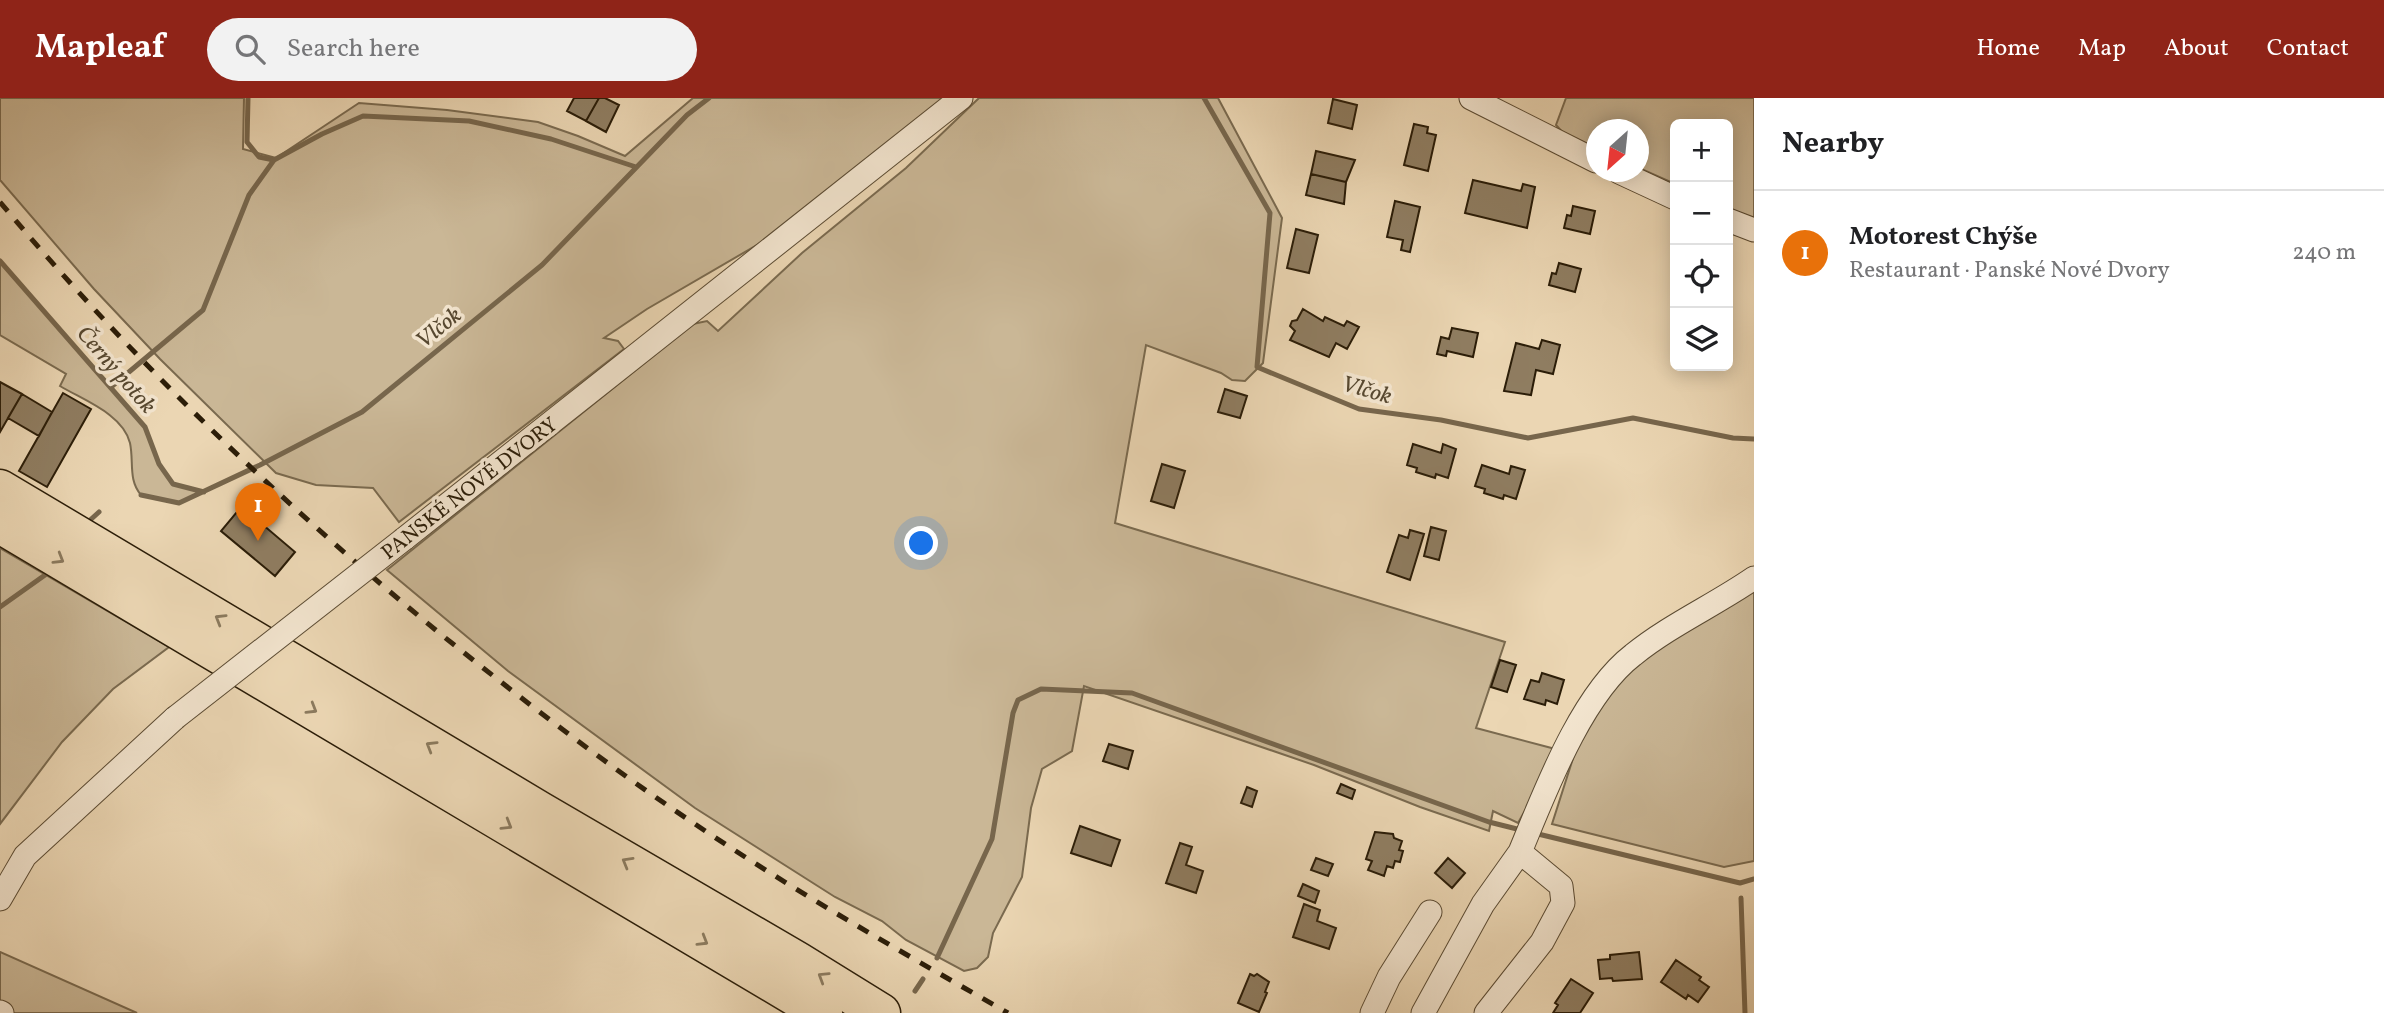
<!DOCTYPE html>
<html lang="en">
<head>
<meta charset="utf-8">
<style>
	body { margin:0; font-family:Vollkorn,serif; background:#f2f2f2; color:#202124 }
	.controls { position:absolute; right:21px; top:21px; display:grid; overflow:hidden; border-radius:10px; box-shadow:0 4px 18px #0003 }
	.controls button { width:63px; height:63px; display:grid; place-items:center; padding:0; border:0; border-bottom:2px solid #e0e0e0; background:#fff; color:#202124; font:35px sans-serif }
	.compass { position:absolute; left:1586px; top:21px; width:63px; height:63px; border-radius:50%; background:#fff; box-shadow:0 4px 18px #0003; rotate:207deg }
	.you { position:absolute; left:922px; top:446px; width:24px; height:24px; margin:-18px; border:5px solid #fff; border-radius:50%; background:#1a73e8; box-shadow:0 0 0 10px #1a73e833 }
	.badge { display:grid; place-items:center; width:46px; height:46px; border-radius:50%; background:#8f2418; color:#fff; font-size:23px; font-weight:700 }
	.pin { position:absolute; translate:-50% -58px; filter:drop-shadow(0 2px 4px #0008) }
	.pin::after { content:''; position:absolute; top:37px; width:24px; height:21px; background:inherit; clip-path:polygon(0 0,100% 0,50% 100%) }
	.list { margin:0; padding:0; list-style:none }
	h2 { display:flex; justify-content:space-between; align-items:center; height:91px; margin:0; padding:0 28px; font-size:30px }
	h2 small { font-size:23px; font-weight:400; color:#757577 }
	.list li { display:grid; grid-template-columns:46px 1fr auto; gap:21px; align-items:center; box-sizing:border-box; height:126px; padding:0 28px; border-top:2px solid #e0e0e0 }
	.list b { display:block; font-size:26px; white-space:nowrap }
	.list p { margin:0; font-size:23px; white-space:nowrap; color:#757577 }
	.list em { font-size:23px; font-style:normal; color:#757577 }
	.icon { flex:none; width:38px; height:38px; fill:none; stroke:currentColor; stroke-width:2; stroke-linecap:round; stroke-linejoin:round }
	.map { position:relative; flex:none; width:1754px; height:915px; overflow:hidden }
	header { display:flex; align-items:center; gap:42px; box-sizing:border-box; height:98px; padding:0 35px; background:#8f2418; color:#fff }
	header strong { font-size:33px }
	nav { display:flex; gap:38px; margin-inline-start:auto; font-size:24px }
	.search { width:490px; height:63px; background:#f2f2f2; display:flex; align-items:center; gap:18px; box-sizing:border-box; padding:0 24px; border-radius:38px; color:#757577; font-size:26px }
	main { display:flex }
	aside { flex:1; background:#fff }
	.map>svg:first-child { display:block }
	.green { fill:#cab796; stroke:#7a6a4f; stroke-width:2 }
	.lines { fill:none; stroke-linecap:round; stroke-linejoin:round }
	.stream { stroke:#77664c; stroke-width:5 }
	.building { fill:#8f7d61; stroke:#2b1d08; stroke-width:2 }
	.street-casing { stroke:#5b4b33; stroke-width:25 }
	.highway-casing { stroke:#2b1d08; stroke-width:41 }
	.street { stroke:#f2e4ce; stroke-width:23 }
	.highway { stroke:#ebd6b3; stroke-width:38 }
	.rail { stroke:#2b1d08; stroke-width:5; stroke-dasharray:12 12; stroke-linecap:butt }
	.street-bridge-casing { stroke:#5b4b33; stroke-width:25; stroke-linecap:butt }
	.street-bridge { stroke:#f2e4ce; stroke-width:23 }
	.oneway { stroke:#8b7a5e }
	.labels { text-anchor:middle; stroke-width:7; stroke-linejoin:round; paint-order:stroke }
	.street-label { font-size:21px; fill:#2b1d08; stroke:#f2e4ce }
	.water-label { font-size:23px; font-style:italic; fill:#574830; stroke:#f2e4ce }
</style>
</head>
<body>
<header>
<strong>Mapleaf</strong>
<div class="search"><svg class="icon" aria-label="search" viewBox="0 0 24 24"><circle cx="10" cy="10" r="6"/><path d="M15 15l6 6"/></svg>Search here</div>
<nav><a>Home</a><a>Map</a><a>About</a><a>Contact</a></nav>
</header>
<main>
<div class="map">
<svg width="1754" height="915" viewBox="0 0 1754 915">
	<rect width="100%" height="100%" fill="#ebd6b3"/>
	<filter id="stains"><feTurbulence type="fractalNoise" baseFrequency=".00286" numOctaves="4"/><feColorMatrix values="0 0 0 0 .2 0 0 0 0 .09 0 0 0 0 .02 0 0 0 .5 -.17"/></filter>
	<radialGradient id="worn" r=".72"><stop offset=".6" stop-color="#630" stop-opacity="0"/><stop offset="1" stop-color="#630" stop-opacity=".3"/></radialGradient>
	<path class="green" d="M 0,0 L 244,0 L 243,51 L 276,60 L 359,5 L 447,12 L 538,24 L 578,38 L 625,58 L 693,0 L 944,0 L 769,140 L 647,211 L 604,240 L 618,243 L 624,251 L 399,424 L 373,390 L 316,387 L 276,375 L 160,261 L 94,191 L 0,82 Z
		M 979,0 L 1218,0 L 1282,120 L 1263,265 L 1245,283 L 1232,282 L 1221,275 L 1146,247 L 1115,425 L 1505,544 L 1476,630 L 1559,652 L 1518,725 L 1493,713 L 1489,733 L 1420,709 L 1314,667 L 1084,588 L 1072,653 L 1042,671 L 1031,710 L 1022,779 L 993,835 L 988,859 L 977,870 L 964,873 L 906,842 L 882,823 L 835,799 L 695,710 L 508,573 L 387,472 L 693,226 L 707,223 L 718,233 L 802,155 L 906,70 Z
		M 1566,0 L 1754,0 L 1754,121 L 1728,110 L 1728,26 L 1675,26 L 1675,86 L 1639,70 L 1638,32 L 1596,32 L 1596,51 L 1565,37 L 1556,27 Z
		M 0,163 L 145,329 L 159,366 L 173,386 L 204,394 L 179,405 L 141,397 C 128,382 134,364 130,345 C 123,316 83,302 60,288 L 66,276 L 0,237 Z
		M 0,450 L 169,549 L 113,591 L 62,644 L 0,726 Z
		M 1754,486 L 1754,763 L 1724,769 L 1552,726 L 1576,651 L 1606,592 L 1637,560 Z
		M 0,854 L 137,915 L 9,915 L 0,911 Z"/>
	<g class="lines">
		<path class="stream" d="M 248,0 L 247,44 L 259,59 L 274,62 L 322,36 L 363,18 L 469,23 L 551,41 L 636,69
			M 1204,0 L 1270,115 L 1257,269 L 1359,311 L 1441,322 L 1528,340 L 1633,320 L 1733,340 L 1754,341
			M 0,163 L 145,329 L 159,366 L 173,386 L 204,394
			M 111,289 L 203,212 L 249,97 L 274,62
			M 141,397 L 179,405 L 260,367 L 362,314 L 542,167 L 687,17 L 709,0
			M 88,424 L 99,414
			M 0,509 L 45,477
			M 1534,735 L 1740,785 L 1754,781
			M 1741,800 L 1745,915
			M 937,860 L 992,741 L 1013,615 L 1018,602 L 1041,591 L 1132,595 L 1489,724 L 1521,732
			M 915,893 L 923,881"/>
	</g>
	<path class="building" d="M 574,0 L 599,0 L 586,23 L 567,13 Z
		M 599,0 L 605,0 L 619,7 L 606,34 L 586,23 Z
		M 1333,1 L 1357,7 L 1352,31 L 1328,25 Z
		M 1414,26 L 1428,29 L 1427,35 L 1436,37 L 1428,73 L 1404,67 Z
		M 1316,53 L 1355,62 L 1346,84 L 1311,76 Z
		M 1311,76 L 1346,84 L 1344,106 L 1306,97 Z
		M 1473,82 L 1521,93 L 1523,86 L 1535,89 L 1527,130 L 1465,115 Z
		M 1395,103 L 1420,109 L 1410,154 L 1401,152 L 1403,142 L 1387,139 Z
		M 1573,108 L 1595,113 L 1590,136 L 1564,130 L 1567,117 L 1571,118 Z
		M 1296,131 L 1318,137 L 1309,175 L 1287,170 Z
		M 1559,165 L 1581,171 L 1575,194 L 1549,187 L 1552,175 L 1556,176 Z
		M 1303,211 L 1323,223 L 1325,219 L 1344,228 L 1347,223 L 1359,229 L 1347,251 L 1336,245 L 1329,259 L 1290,242 L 1295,233 L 1290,228 L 1292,223 L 1297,222 Z
		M 1452,230 L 1478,235 L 1473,259 L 1447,253 L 1446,258 L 1437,256 L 1441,239 L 1449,241 Z
		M 1542,242 L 1560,247 L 1553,276 L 1536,272 L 1531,297 L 1504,293 L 1516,245 L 1539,251 Z
		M 0,284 L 22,296 L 0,334 Z
		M 1225,291 L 1247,298 L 1240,320 L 1218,314 Z
		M 63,295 L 91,311 L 47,389 L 19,373 Z
		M 22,296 L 52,314 L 39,338 L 8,320 Z
		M 1413,346 L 1441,355 L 1443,346 L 1456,351 L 1448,380 L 1436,376 L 1435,380 L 1416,374 L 1417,370 L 1407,367 Z
		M 1162,366 L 1185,373 L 1174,410 L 1151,403 Z
		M 1482,367 L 1509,376 L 1511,368 L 1525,372 L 1516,401 L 1504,397 L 1503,401 L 1484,395 L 1485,391 L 1475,388 Z
		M 247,402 L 262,414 L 256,421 L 295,454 L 275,478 L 221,433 Z
		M 1431,429 L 1446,433 L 1439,462 L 1424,458 Z
		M 1410,432 L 1424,436 L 1410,482 L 1387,474 L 1399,437 L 1408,440 Z
		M 1500,562 L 1516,567 L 1507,594 L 1491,589 Z
		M 1542,575 L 1564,582 L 1557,606 L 1546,602 L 1545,607 L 1524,601 L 1531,582 L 1539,584 Z
		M 1109,646 L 1133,653 L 1128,671 L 1103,663 Z
		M 1341,686 L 1355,692 L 1352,701 L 1337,695 Z
		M 1247,689 L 1257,693 L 1252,709 L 1241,705 Z
		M 1080,728 L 1120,742 L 1111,768 L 1071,755 Z
		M 1375,734 L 1393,736 L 1394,740 L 1402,743 L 1399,752 L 1403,753 L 1400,764 L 1395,763 L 1393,770 L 1387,768 L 1384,778 L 1368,772 L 1372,763 L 1366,761 Z
		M 1180,745 L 1192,749 L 1186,767 L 1203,773 L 1196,795 L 1166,785 Z
		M 1316,760 L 1333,766 L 1328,778 L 1311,772 Z
		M 1448,760 L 1465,775 L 1452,790 L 1435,775 Z
		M 1303,786 L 1319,793 L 1315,805 L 1298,798 Z
		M 1304,806 L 1320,812 L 1317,823 L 1336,830 L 1329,851 L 1293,839 Z
		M 1639,854 L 1642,881 L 1613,883 L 1612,880 L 1600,881 L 1598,862 L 1610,861 L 1610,857 Z
		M 1676,862 L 1701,879 L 1699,882 L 1709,889 L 1698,904 L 1688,897 L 1686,901 L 1661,884 Z
		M 1250,876 L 1254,878 L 1257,876 L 1269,884 L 1265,894 L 1267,895 L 1259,914 L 1238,905 Z
		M 1571,881 L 1593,895 L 1580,915 L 1553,915 L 1558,907 L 1555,905 Z"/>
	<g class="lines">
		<g class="street-casing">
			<path id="street" d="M 1471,0 L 1596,63
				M 1619,74 L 1675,100
				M 1728,122 L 1754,132
				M 404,441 L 961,0
				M 0,801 L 25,758 L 175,620
				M 0,914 L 2,915
				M 1372,915 L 1389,879 L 1430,814
				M 1423,915 L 1483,806 L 1520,754
				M 1486,915 L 1542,844 L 1563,805 L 1561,788 L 1520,754 C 1545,694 1581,597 1633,557 C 1670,527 1715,507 1754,480"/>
		</g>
		<g class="highway-casing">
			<path id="highway" d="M 0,391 L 540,713 L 797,863 L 881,915
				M 0,426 L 823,915"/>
		</g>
		<use href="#street" class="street"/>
		<use href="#highway" class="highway"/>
		<path class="rail" d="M 0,104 C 133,263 283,407 443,538 C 523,602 604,665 689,722 C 792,792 900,853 1008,915"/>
		<g class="street-bridge-casing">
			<path id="street-bridge" d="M 175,620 L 404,441"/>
		</g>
		<use href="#street-bridge" class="street-bridge"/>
	</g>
	<defs><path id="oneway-chevron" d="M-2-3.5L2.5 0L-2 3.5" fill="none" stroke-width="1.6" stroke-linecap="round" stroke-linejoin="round" transform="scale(1.75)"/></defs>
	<g class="oneway">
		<use href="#oneway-chevron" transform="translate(59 461) rotate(31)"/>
		<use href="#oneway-chevron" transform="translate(220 521) rotate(-149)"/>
		<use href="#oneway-chevron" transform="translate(312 611) rotate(31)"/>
		<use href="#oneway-chevron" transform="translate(431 648) rotate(-149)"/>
		<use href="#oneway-chevron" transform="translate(507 727) rotate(31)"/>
		<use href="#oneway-chevron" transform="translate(627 764) rotate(-150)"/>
		<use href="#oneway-chevron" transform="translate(703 843) rotate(31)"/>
		<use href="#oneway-chevron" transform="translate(823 879) rotate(-148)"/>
	</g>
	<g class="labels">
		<g class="street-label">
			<text transform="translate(469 390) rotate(-38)" y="7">PANSKÉ NOVÉ DVORY</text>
		</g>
		<g class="water-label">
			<text transform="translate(438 229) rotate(-39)" y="8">Vlčok</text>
			<text transform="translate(117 271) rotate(49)" y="8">Černý potok</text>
			<text transform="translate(1367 291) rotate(16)" y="8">Vlčok</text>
		</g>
	</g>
	<rect width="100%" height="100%" filter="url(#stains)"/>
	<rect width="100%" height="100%" fill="url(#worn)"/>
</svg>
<div class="controls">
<button>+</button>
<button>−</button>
<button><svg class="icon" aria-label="locate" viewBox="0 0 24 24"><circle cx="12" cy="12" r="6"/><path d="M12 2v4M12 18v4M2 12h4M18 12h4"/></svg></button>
<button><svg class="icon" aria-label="layers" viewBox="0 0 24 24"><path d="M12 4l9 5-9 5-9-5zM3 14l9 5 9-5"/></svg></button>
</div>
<svg class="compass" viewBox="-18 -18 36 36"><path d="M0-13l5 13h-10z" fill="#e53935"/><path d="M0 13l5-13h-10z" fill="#757577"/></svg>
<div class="you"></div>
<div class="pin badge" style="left:258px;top:443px;background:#e8710a">1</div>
</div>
<aside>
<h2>Nearby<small></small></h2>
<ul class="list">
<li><span class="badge" style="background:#e8710a">1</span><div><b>Motorest Chýše</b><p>Restaurant · Panské Nové Dvory</p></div><em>240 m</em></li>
</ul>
</aside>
</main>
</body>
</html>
